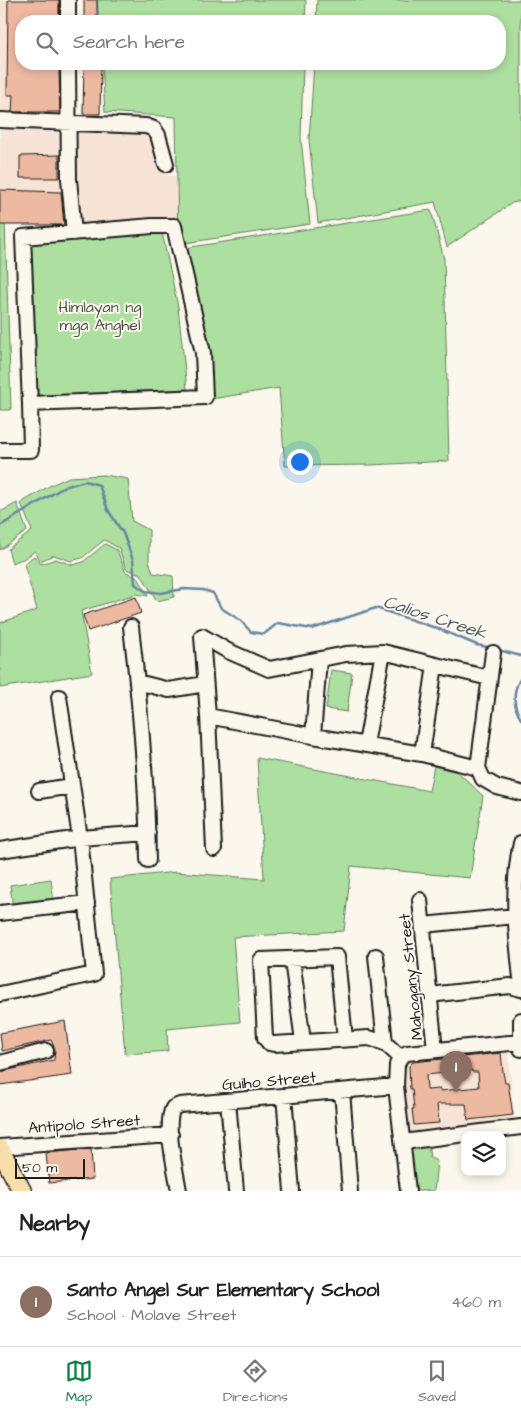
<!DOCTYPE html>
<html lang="en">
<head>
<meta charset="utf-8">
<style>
	body { margin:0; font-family:"Architects Daughter",sans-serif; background:#f2f2f2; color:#222 }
	.controls { position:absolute; right:15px; bottom:15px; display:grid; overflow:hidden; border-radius:10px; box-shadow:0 2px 8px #0003 }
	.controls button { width:45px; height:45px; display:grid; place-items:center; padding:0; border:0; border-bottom:1px solid #e0e0e0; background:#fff; color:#222; font:25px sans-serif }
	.scale { position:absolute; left:15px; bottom:12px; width:70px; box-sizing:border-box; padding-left:5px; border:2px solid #1c1c1c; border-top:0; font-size:14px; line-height:18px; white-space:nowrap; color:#1c1c1c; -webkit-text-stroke:4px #fbf7ec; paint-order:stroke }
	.you { position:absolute; left:299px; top:461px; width:18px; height:18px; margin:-12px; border:4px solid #fff; border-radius:50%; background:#1a73e8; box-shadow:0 0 0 8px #1a73e833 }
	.badge { display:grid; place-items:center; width:32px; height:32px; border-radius:50%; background:#0b8043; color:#fff; font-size:16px; font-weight:700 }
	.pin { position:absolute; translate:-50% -41px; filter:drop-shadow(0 1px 2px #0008) }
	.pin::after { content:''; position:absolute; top:26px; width:18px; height:15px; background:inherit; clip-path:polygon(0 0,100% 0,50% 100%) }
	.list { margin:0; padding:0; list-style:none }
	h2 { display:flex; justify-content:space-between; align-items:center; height:65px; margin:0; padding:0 20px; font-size:21px }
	h2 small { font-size:16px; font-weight:400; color:#767676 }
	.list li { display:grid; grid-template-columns:32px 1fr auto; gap:15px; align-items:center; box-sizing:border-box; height:90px; padding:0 20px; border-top:1px solid #e0e0e0 }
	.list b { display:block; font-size:19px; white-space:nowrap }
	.list p { margin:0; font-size:16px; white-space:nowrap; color:#767676 }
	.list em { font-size:16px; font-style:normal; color:#767676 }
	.icon { flex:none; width:28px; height:28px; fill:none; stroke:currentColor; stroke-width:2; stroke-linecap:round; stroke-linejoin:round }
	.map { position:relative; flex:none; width:521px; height:1191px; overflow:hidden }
	.search { position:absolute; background:#fff; box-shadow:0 2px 8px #0003; left:15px; right:15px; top:15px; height:55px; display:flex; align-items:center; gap:12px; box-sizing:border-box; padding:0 18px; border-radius:20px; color:#767676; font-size:19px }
	.sheet { height:155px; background:#fff }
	nav { display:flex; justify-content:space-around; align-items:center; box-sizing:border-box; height:70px; border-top:1px solid #e0e0e0; background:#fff; font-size:14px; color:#767676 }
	nav a { display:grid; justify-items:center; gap:2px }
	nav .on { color:#0b8043 }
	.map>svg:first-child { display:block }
	.built { fill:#f7e4d6 }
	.green { fill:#addfa0; stroke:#647e5e }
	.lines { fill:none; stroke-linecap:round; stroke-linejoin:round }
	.stream { stroke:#66869f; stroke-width:2.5 }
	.building { fill:#eeb9a1; stroke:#1c1c1c; fill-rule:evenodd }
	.minor-casing { stroke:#1c1c1c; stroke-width:18 }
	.major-casing { stroke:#1c1c1c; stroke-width:21 }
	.minor { stroke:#fbf7ec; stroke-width:14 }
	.major { stroke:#f8deab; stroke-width:18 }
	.labels { text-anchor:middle; stroke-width:4; stroke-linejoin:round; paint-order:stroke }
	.park-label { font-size:16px; fill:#485644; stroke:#fbf7ec }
	.street-label { font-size:16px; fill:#1c1c1c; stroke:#fbf7ec }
	.water-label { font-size:18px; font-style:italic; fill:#475a68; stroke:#fbf7ec }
</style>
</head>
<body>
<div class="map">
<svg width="521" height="1191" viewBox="0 0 521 1191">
	<rect width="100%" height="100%" fill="#fbf7ec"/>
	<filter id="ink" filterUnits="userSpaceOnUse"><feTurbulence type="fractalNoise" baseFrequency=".02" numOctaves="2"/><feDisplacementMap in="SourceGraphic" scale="10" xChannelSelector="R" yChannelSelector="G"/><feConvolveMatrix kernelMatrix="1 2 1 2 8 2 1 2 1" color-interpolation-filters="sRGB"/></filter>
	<g filter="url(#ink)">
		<path class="built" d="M 0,0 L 68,0 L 68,21 L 21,21 L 21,64 L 68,64 L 68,116 L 0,114 Z
			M 0,122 L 146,126 L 166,164 L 168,176 L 176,176 L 179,224 L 0,225 Z
			M 508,1050 L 514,1118 L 508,1124 L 406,1135 L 398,1066 L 405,1061 Z"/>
		<path class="green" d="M 97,0 L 306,0 L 305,21 L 99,21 Z
			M 317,0 L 521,0 L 521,201 L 512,203 L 447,247 L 435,202 L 318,223 L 309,140 L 314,64 L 500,64 L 500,21 L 316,21 Z
			M 102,64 L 303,64 L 301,139 L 310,224 L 178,244 L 176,117 L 105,112 Z
			M 431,210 L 444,259 L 449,461 L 371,465 L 285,466 L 279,388 L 211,399 L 208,342 L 185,248 Z
			M 0,221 L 5,221 L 11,410 L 0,410 Z
			M 161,228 L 178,307 L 187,389 L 25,397 L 19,241 Z
			M 104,475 L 128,479 L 132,521 L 149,530 L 149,561 L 153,573 L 173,576 L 174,597 L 157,601 L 141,574 L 126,569 L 119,548 L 104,540 L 82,558 L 71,561 L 54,555 L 40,561 L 35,551 L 25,558 L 12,563 L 8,549 L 32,531 L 21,503 L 51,485 L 69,477 Z
			M 17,503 L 27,531 L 0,550 L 0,512 Z
			M 105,544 L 117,550 L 125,571 L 139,579 L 148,596 L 136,594 L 81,611 L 92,673 L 0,688 L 0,623 L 37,610 L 24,564 L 34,556 L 41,564 L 56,559 L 73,565 L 83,562 Z
			M 331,670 L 352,673 L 347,712 L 326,709 Z
			M 257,758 L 429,791 L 434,766 L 458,772 L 483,796 L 470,878 L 351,866 L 344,931 L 233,937 L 240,1022 L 167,1029 L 168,1051 L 125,1054 L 110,879 L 176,872 L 264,879 Z
			M 51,879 L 54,903 L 13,908 L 10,885 Z
			M 428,1143 L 430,1158 L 437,1161 L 434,1191 L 412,1191 L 406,1145 Z"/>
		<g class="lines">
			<path class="stream" d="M 0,526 L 64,487 L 85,481 L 99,485 L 108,510 L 123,533 L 133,560 L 135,584 L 145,591 L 161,593 L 184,589 L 203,590 L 213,593 L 221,608 L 240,620 L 251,632 L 264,634 L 278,623 L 312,629 L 376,608 L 439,629 L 477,645 L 492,648
				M 498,650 L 521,656
				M 521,678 C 512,690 513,707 521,719"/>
		</g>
		<path class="building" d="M 8,0 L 59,0 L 59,21 L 21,21 L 21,64 L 59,64 L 60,112 L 12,112 L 13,95 L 7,95 Z
			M 84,0 L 97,0 L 97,21 L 84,21 Z
			M 84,64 L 101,64 L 100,114 L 83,114 Z
			M 59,155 L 59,178 L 20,178 L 20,156 Z
			M 0,190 L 61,192 L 64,225 L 0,225 Z
			M 136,597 L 141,613 L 88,631 L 83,615 Z
			M 65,1021 L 72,1075 L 0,1085 L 0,1072 L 54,1060 L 55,1049 L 51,1040 L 2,1051 L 0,1033 Z
			M 501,1053 L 503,1072 L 505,1083 L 508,1083 L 513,1115 L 468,1120 L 466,1104 L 437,1104 L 439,1123 L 414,1125 L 412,1109 L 414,1109 L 412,1089 L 410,1089 L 409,1066 L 413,1062 ZM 472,1070 L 472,1072 L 478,1072 L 479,1087 L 440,1091 L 440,1089 L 427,1090 L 426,1075 Z
			M 91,1149 L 93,1179 L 49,1183 L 46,1153 Z"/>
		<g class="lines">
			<g class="minor-casing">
				<path id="minor" d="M 68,21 L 68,0
					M 68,64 L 69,179 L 74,233
					M 0,120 L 146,126 L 154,129 L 158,135 L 166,164
					M 152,226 L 174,226 L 203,353 L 205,397 L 30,404 L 23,237 Z
					M 0,450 L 31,450 L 30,404
					M 131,627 C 140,704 147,782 148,860
					M 202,636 L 228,651 L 269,669 L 346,654 L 383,652 L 489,678
					M 202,636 L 208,716 L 214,849
					M 493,653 L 478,768 L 483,779 L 497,787 L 521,793
					M 137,682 L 169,690 L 205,684
					M 208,716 L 313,736 L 422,754 L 478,768
					M 313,736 L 319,660
					M 366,744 L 383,652
					M 422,754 L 435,665
					M 39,791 L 72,786
					M 521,843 C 511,887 516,933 521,978
					M 0,850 L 80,838 L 148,833
					M 420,900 L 435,1050
					M 0,913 L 87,903
					M 423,925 L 515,916 L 521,918
					M 376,956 L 385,1043
					M 292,960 L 303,1041
					M 0,994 L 94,974 L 80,838 L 59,697
					M 429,995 L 510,986 L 521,989
					M 521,1020 L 521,1049
					M 345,1039 L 337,957 L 261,960 L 265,1038 L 269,1043 L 274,1044 L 369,1038 L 385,1043 L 400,1057
					M 0,1063 L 46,1051
					M 342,1091 L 350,1191
					M 284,1096 L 292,1191
					M 228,1101 L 236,1191
					M 403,1142 L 521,1127
					M 0,1147 L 171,1135
					M 179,1191 C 176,1171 164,1125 173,1108 L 180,1105 L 396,1086
					M 408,1191 L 396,1086 L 397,1065 L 400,1057 L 407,1053 L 520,1042"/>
			</g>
			<g class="major-casing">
				<path id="major" d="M 0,1149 L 22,1191"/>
			</g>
			<use href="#minor" class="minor"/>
			<use href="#major" class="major"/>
		</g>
	</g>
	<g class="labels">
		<g class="park-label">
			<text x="100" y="312">Himlayan ng<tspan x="100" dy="18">mga Anghel</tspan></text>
		</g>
		<g class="street-label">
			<text transform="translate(410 977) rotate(-96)" y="6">Mahogany Street</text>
			<text transform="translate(269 1080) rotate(-5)" y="6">Guiho Street</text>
			<text transform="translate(84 1123) rotate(-4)" y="6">Antipolo Street</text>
		</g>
		<g class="water-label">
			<text transform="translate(435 617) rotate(18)" y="6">Calios Creek</text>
		</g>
	</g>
</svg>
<div class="controls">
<button><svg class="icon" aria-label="layers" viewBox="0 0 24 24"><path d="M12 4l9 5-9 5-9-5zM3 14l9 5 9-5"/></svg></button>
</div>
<div class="scale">50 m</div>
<div class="you"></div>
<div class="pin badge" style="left:456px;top:1092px;background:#8d6e63">1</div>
<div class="search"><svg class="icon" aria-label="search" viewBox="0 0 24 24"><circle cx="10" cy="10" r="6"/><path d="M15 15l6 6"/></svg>Search here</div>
</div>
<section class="sheet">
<h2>Nearby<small></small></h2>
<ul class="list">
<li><span class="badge" style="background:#8d6e63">1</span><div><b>Santo Angel Sur Elementary School</b><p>School · Molave Street</p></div><em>460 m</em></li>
</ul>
</section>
<nav>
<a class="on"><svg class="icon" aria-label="map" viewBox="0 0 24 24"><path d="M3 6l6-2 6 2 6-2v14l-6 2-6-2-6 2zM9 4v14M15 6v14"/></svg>Map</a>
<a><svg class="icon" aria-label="directions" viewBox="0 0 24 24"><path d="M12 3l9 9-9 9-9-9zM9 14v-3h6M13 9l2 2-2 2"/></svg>Directions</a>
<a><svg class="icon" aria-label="saved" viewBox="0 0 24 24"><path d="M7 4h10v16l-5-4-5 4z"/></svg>Saved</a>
</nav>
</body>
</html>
